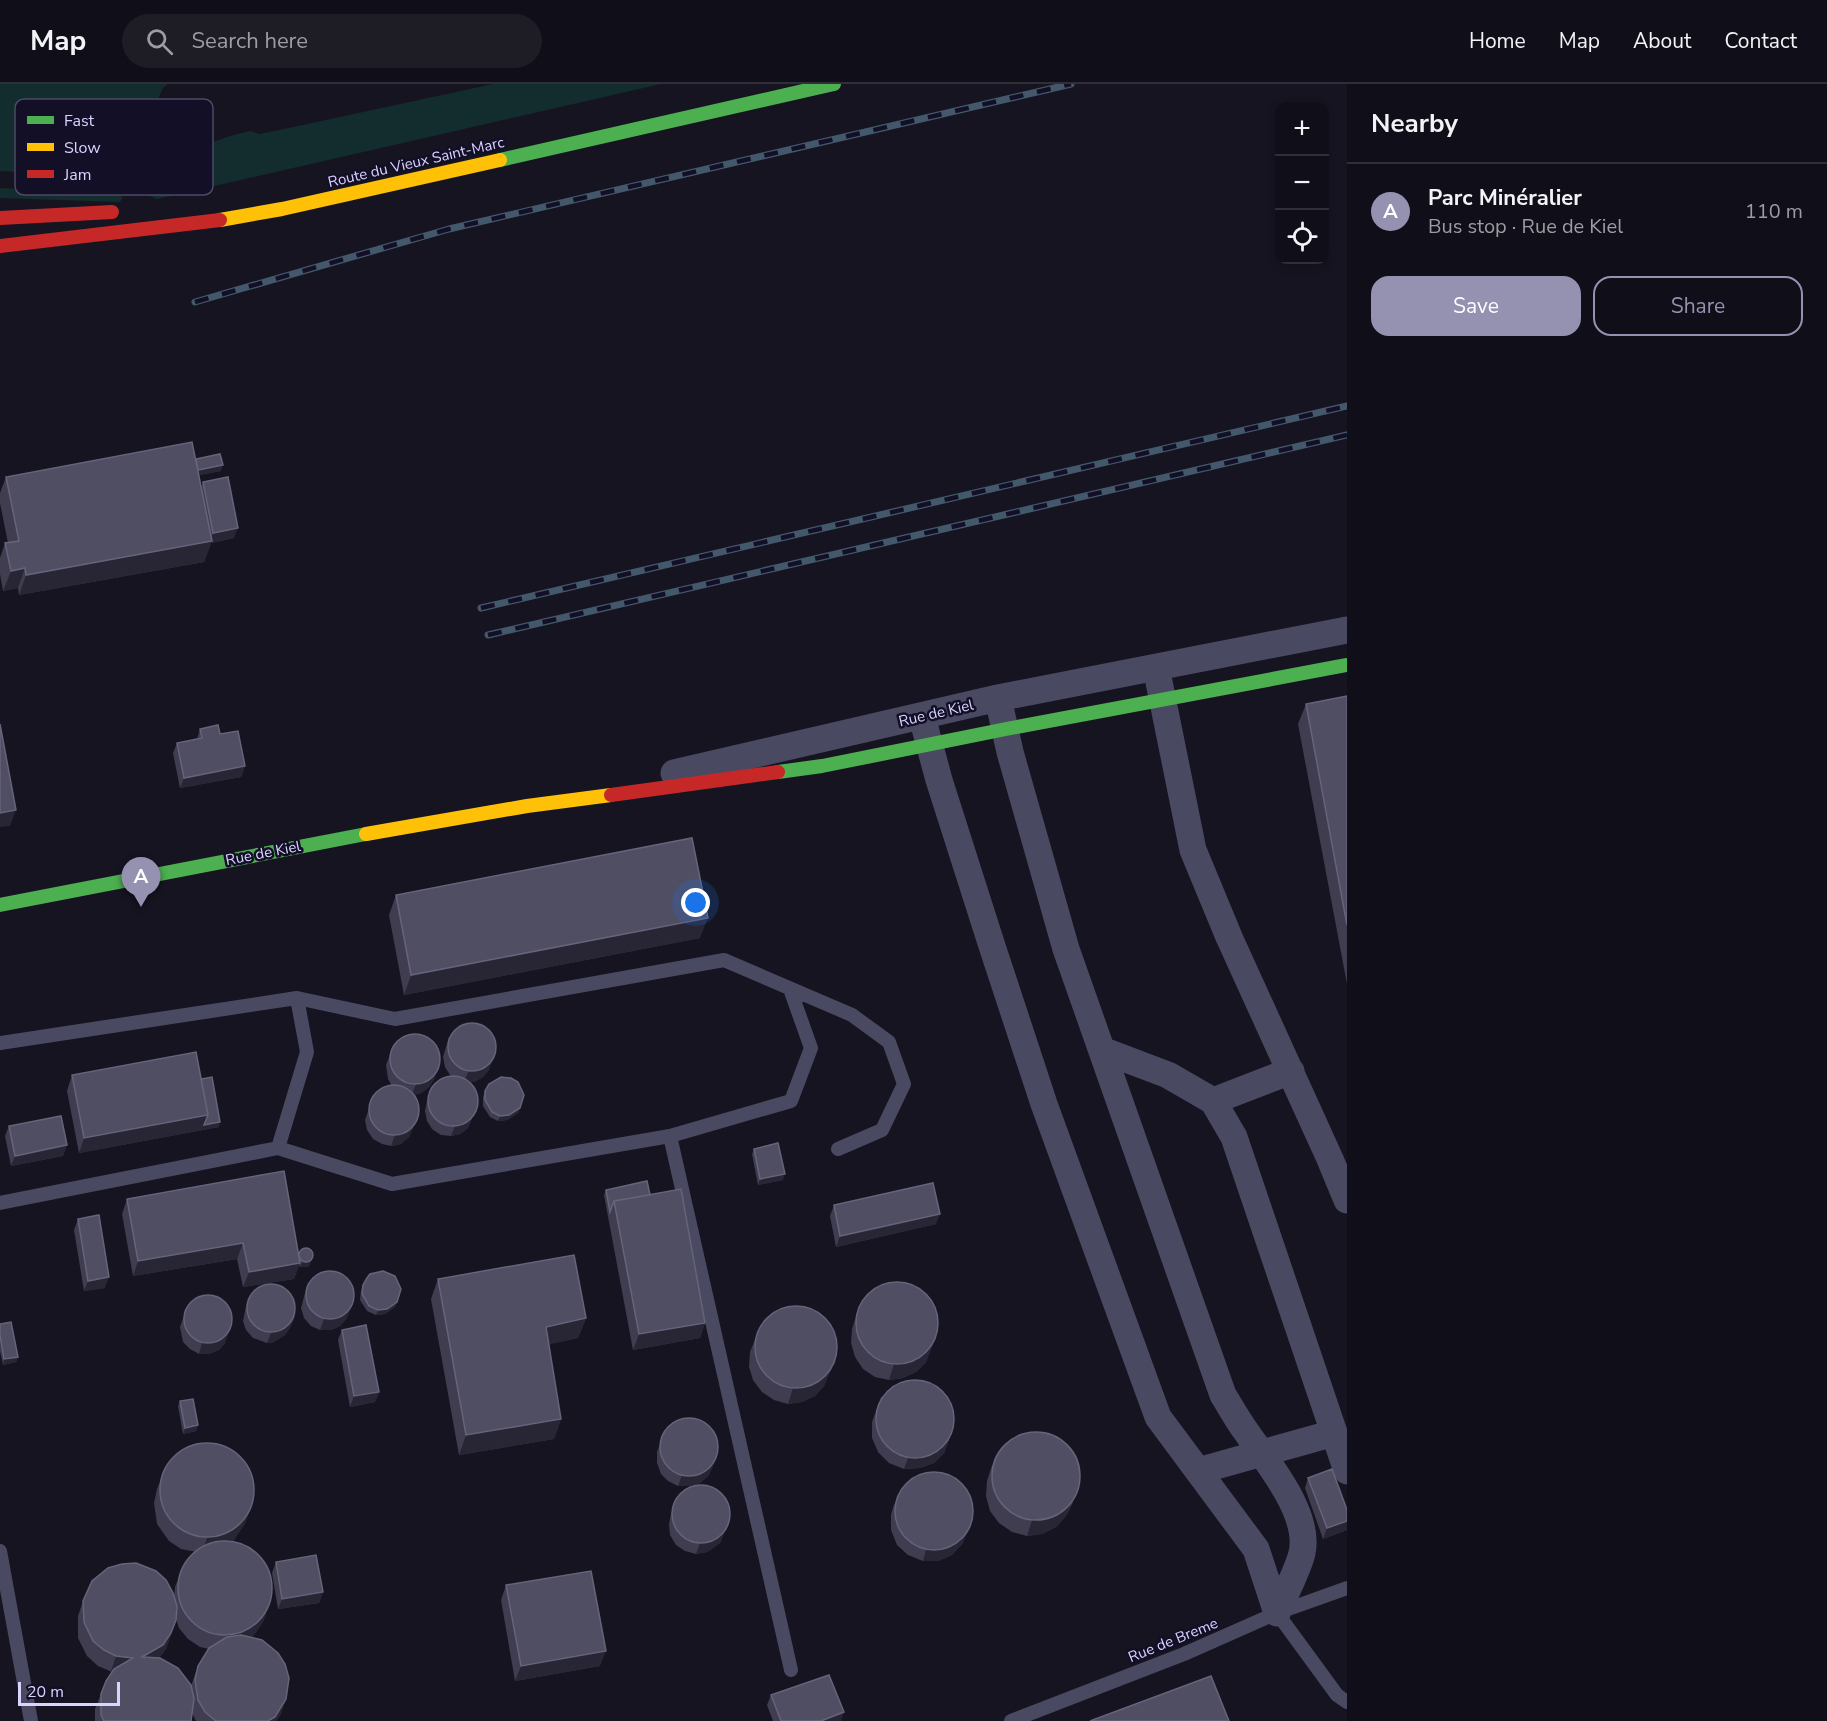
<!DOCTYPE html>
<html lang="en">
<head>
<meta charset="utf-8">
<style>
	body { margin:0; font-family:"Nunito Sans",sans-serif; background:#1e1d26; color:#f1f3f6 }
	.controls { position:absolute; right:18px; top:18px; display:grid; overflow:hidden; border-radius:12px; box-shadow:0 3px 9px #0003 }
	.controls button { width:54px; height:54px; display:grid; place-items:center; padding:0; border:0; border-bottom:2px solid #302f38; background:#100f19; color:#f1f3f6; font:30px sans-serif }
	.scale { position:absolute; left:18px; bottom:15px; width:102px; box-sizing:border-box; padding-left:6px; border:3px solid #d9d4ff; border-top:0; font-size:16px; line-height:21px; white-space:nowrap; color:#d9d4ff; -webkit-text-stroke:4px #130f26; paint-order:stroke }
	.you { position:absolute; left:696px; top:819px; width:21px; height:21px; margin:-15px; border:4px solid #fff; border-radius:50%; background:#1a73e8; box-shadow:0 0 0 9px #1a73e833 }
	.badge { display:grid; place-items:center; width:39px; height:39px; border-radius:50%; background:#9591b1; color:#fff; font-size:20px; font-weight:700 }
	.pin { position:absolute; translate:-50% -50px; filter:drop-shadow(0 2px 3px #0008) }
	.pin::after { content:''; position:absolute; top:32px; width:21px; height:18px; background:inherit; clip-path:polygon(0 0,100% 0,50% 100%) }
	.list { margin:0; padding:0; list-style:none }
	h2 { display:flex; justify-content:space-between; align-items:center; height:78px; margin:0; padding:0 24px; font-size:26px }
	h2 small { font-size:20px; font-weight:400; color:#9c9ca2 }
	.list li { display:grid; grid-template-columns:39px 1fr auto; gap:18px; align-items:center; box-sizing:border-box; height:96px; padding:0 24px; border-top:2px solid #302f38 }
	.list b { display:block; font-size:22px; white-space:nowrap }
	.list p { margin:0; font-size:20px; white-space:nowrap; color:#9c9ca2 }
	.list em { font-size:20px; font-style:normal; color:#9c9ca2 }
	.actions { display:flex; gap:12px; padding:18px 24px }
	.actions a { flex:1; padding:14px 0; border:2px solid #9591b1; border-radius:18px; text-align:center; font-size:21px; color:#9591b1 }
	.actions .main { background:#9591b1; color:#fff }
	.icon { flex:none; width:33px; height:33px; fill:none; stroke:currentColor; stroke-width:2; stroke-linecap:round; stroke-linejoin:round }
	.map { position:relative; flex:none; width:1347px; height:1637px; overflow:hidden }
	header { display:flex; align-items:center; gap:36px; box-sizing:border-box; height:84px; padding:0 30px; background:#100f19; border-bottom:2px solid #302f38 }
	header strong { font-size:28px }
	nav { display:flex; gap:33px; margin-inline-start:auto; font-size:21px }
	.search { width:420px; height:54px; background:#1e1d26; display:flex; align-items:center; gap:15px; box-sizing:border-box; padding:0 21px; border-radius:33px; color:#9c9ca2; font-size:22px }
	main { display:flex }
	aside { flex:1; background:#100f19 }
	.map>svg:first-child { display:block }
	.green { fill:#132c2d }
	.lines { fill:none; stroke-linecap:round; stroke-linejoin:round }
	.lane { stroke:#4a4962; stroke-width:14 }
	.street { stroke:#4a4962; stroke-width:27 }
	.fast { stroke:#4caf50; stroke-width:14 }
	.slow { stroke:#ffc107; stroke-width:14 }
	.jam { stroke:#c62828; stroke-width:14 }
	.rail-casing { stroke:#43596b; stroke-width:7 }
	.rail { stroke:#130f26; stroke-width:4.5; stroke-dasharray:14; stroke-linecap:butt }
	.wall { fill:#403d50; fill-rule:evenodd }
	.shaded-wall { fill:#282635 }
	.building { fill:#504e63; stroke:#66637b; stroke-width:1.5 }
	.labels { text-anchor:middle; stroke-width:5; stroke-linejoin:round; paint-order:stroke }
	.street-label { font-size:15px; fill:#d9d4ff; stroke:#130f26 }
	.key { fill:#130f26; stroke:#4e4a67; stroke-width:1.5 }
	.key-label { font-size:16px; fill:#d9d4ff }
</style>
</head>
<body>
<header>
<strong>Map</strong>
<div class="search"><svg class="icon" aria-label="search" viewBox="0 0 24 24"><circle cx="10" cy="10" r="6"/><path d="M15 15l6 6"/></svg>Search here</div>
<nav><a>Home</a><a>Map</a><a>About</a><a>Contact</a></nav>
</header>
<main>
<div class="map">
<svg width="1347" height="1637" viewBox="0 0 1347 1637">
	<rect width="100%" height="100%" fill="#161421"/>
	<path class="green" d="M 0,0 L 168,0 L 163,4 L 122,95 L 0,87 Z
		M 493,0 L 661,0 L 166,113 L 157,115 L 150,112 L 151,108 L 177,77 L 199,63 L 230,52 L 250,47 L 260,50 L 312,39 Z
		M 0,104 L 117,111 L 123,113 L 120,118 L 0,114 Z"/>
	<g class="lines">
		<path class="lane" d="M 297,914 L 395,935 L 724,876 L 852,931 L 889,958 L 904,1000 L 882,1046 L 838,1065
			M 0,959 L 297,914 L 307,968 L 278,1064 L 0,1119
			M 670,1052 L 791,1586
			M 278,1064 L 392,1100 L 670,1052 L 791,1017 L 811,964 L 790,905
			M 0,1467 L 31,1637
			M 1277,1529 L 1337,1611 L 1347,1618
			M 1011,1637 L 1184,1570 L 1277,1529 L 1347,1504"/>
		<path class="street" d="M 1159,598 L 1193,766 L 1229,853 L 1330,1075 L 1347,1116
			M 998,614 L 1010,668 L 1066,865 L 1223,1311 C 1230,1322 1237,1335 1245,1346 C 1266,1377 1311,1429 1302,1469 C 1298,1486 1284,1512 1277,1529
			M 922,633 L 939,696 L 992,862 L 1044,1020 L 1158,1333 L 1256,1465 L 1277,1529
			M 674,689 L 998,614 L 1347,546
			M 1102,966 L 1168,991 L 1213,1017 L 1234,1053 L 1347,1387
			M 1213,1017 L 1291,987
			M 1198,1387 L 1334,1349"/>
		<path class="fast" d="M 500,76 L 834,0
			M 778,688 L 822,682 L 1006,645 L 1347,581
			M 0,821 L 366,750"/>
		<path class="slow" d="M 220,136 L 282,125 L 500,76
			M 366,750 L 527,722 L 611,711"/>
		<path class="jam" d="M 0,134 L 112,128
			M 0,162 L 220,136
			M 611,711 L 778,688"/>
		<g class="rail-casing">
			<path id="rail" d="M 195,218 L 449,145 L 1071,0
				M 481,524 L 1347,322
				M 488,551 L 1347,351"/>
		</g>
		<use href="#rail" class="rail"/>
	</g>
	<path class="wall" d="M 195,375 L 221,387 L 199,391 L 201,404 L 203,398 L 234,454 L 211,459 L 204,478 L 19,511 L 18,504 L 3,507 L 0,490 L 0,474 L 5,459 L 8,459 L 0,419 L 0,409 L 6,393 Z
		M 1347,612 L 1347,900 L 1298,640 L 1306,620 Z
		M 200,645 L 220,650 L 245,682 L 241,693 L 180,704 L 173,669 L 177,659 L 197,655 Z
		M 396,811 L 700,854 L 404,911 L 389,831 Z
		M 449,953 L 489,986 L 483,993 L 474,998 L 469,998 L 478,1020 L 468,1044 L 460,1050 L 451,1052 L 441,1051 L 432,1045 L 427,1037 L 425,1027 L 427,1017 L 431,1007 L 452,992 L 450,991 L 445,983 L 443,973 Z
		M 394,961 L 435,994 L 429,1003 L 421,1009 L 414,1011 L 415,1039 L 409,1053 L 401,1060 L 391,1062 L 382,1060 L 373,1055 L 367,1046 L 365,1036 L 372,1016 L 392,1002 L 388,995 L 386,981 Z
		M 72,991 L 201,995 L 219,1043 L 79,1069 L 67,1007 Z
		M 485,1007 L 520,1024 L 518,1029 L 507,1036 L 498,1037 L 490,1033 L 483,1022 L 483,1013 Z
		M 9,1042 L 67,1061 L 63,1072 L 11,1082 L 5,1052 Z
		M 754,1065 L 783,1096 L 758,1101 L 752,1070 Z
		M 606,1106 L 650,1111 L 705,1239 L 700,1254 L 633,1266 L 604,1111 Z
		M 127,1115 L 298,1171 L 299,1168 L 313,1173 L 308,1183 L 300,1183 L 299,1181 L 294,1195 L 243,1203 L 237,1175 L 133,1192 L 122,1130 Z
		M 834,1121 L 936,1140 L 836,1163 L 830,1132 Z
		M 78,1135 L 105,1204 L 84,1207 L 74,1146 Z
		M 438,1195 L 586,1234 L 578,1254 L 549,1260 L 561,1335 L 554,1355 L 459,1371 L 431,1215 Z
		M 308,1198 L 347,1234 L 340,1242 L 331,1246 L 320,1246 L 311,1242 L 304,1234 L 301,1224 L 305,1209 Z
		M 363,1201 L 397,1218 L 395,1223 L 385,1230 L 376,1231 L 367,1227 L 360,1216 L 361,1207 Z
		M 250,1211 L 295,1232 L 291,1242 L 285,1251 L 272,1259 L 267,1259 L 253,1254 L 246,1246 L 243,1237 L 246,1222 Z
		M 187,1223 L 225,1259 L 219,1266 L 209,1270 L 199,1270 L 190,1265 L 183,1258 L 180,1243 Z
		M 857,1229 L 937,1249 L 926,1278 L 916,1288 L 903,1294 L 889,1296 L 875,1293 L 863,1285 L 855,1273 L 851,1259 L 852,1245 Z
		M 0,1240 L 18,1273 L 16,1278 L 3,1281 L 0,1267 Z
		M 342,1246 L 379,1308 L 375,1318 L 350,1323 L 338,1256 Z
		M 756,1253 L 836,1273 L 824,1302 L 815,1312 L 802,1318 L 788,1320 L 774,1316 L 762,1308 L 753,1296 L 749,1283 L 750,1268 Z
		M 881,1313 L 945,1368 L 934,1379 L 920,1384 L 904,1385 L 889,1379 L 878,1368 L 872,1354 L 872,1338 Z
		M 180,1317 L 198,1341 L 196,1347 L 183,1350 L 178,1322 Z
		M 665,1347 L 713,1382 L 708,1392 L 700,1399 L 689,1402 L 678,1402 L 668,1397 L 661,1390 L 657,1379 L 657,1368 Z
		M 992,1381 L 1073,1418 L 1066,1432 L 1056,1443 L 1042,1450 L 1027,1452 L 1012,1448 L 999,1439 L 990,1427 L 986,1412 L 987,1397 Z
		M 163,1390 L 251,1423 L 245,1439 L 234,1456 L 230,1458 L 264,1536 L 252,1554 L 281,1630 L 276,1637 L 196,1637 L 192,1629 L 191,1637 L 95,1637 L 95,1625 L 106,1597 L 112,1588 L 98,1582 L 87,1572 L 78,1554 L 78,1532 L 83,1517 L 174,1512 L 175,1503 L 181,1488 L 197,1468 L 181,1465 L 169,1457 L 157,1440 L 154,1419 L 157,1405 ZM 176,1535 L 179,1544 L 188,1555 L 200,1563 L 209,1565 L 198,1582 L 191,1602 L 159,1574 L 166,1565 Z
		M 1308,1394 L 1347,1446 L 1323,1455 L 1305,1404 Z
		M 675,1419 L 729,1438 L 720,1459 L 707,1468 L 696,1470 L 685,1467 L 676,1461 L 670,1451 L 669,1440 L 671,1430 Z
		M 894,1420 L 963,1459 L 952,1471 L 938,1477 L 923,1477 L 908,1471 L 897,1461 L 891,1446 L 891,1431 Z
		M 276,1478 L 323,1508 L 319,1519 L 278,1525 L 272,1489 Z
		M 506,1501 L 600,1582 L 515,1597 L 501,1516 Z
		M 771,1611 L 841,1637 L 773,1637 L 767,1621 Z"/>
	<path class="shaded-wall" d="M 223,381 L 221,387 L 196,392 L 198,386 Z
		M 238,444 L 234,454 L 211,459 L 204,478 L 19,511 L 26,491 L 210,458 L 213,449 Z
		M 25,484 L 18,504 L 3,507 L 11,487 Z
		M 245,682 L 241,693 L 180,704 L 184,694 Z
		M 16,726 L 10,742 L 0,743 L 0,729 Z
		M 708,834 L 700,854 L 404,911 L 411,891 Z
		M 493,975 L 489,986 L 483,993 L 474,998 L 464,998 L 468,988 Z
		M 438,983 L 435,994 L 429,1003 L 421,1009 L 412,1011 L 416,1000 Z
		M 478,1020 L 468,1044 L 460,1050 L 451,1052 L 455,1042 Z
		M 520,1024 L 518,1029 L 507,1036 L 498,1037 L 500,1032 Z
		M 419,1029 L 409,1053 L 401,1060 L 391,1062 L 395,1051 Z
		M 208,1031 L 220,1038 L 219,1043 L 79,1069 L 84,1054 Z
		M 67,1061 L 63,1072 L 11,1082 L 15,1072 Z
		M 785,1090 L 783,1096 L 758,1101 L 760,1095 Z
		M 940,1130 L 936,1140 L 836,1163 L 840,1152 Z
		M 243,1159 L 237,1175 L 133,1192 L 138,1177 Z
		M 313,1173 L 308,1183 L 300,1183 L 302,1178 Z
		M 300,1179 L 294,1195 L 243,1203 L 249,1188 Z
		M 109,1193 L 105,1204 L 84,1207 L 88,1197 Z
		M 397,1218 L 395,1223 L 385,1230 L 376,1231 L 378,1226 Z
		M 351,1224 L 347,1234 L 340,1242 L 331,1246 L 320,1246 L 324,1235 Z
		M 295,1232 L 291,1242 L 285,1251 L 272,1259 L 267,1259 L 271,1249 Z
		M 586,1234 L 578,1254 L 538,1263 L 546,1243 Z
		M 705,1239 L 700,1254 L 633,1266 L 639,1250 Z
		M 229,1248 L 225,1259 L 219,1266 L 209,1270 L 199,1270 L 202,1259 Z
		M 937,1249 L 926,1278 L 916,1288 L 903,1294 L 889,1296 L 894,1280 Z
		M 18,1273 L 16,1278 L 3,1281 L 4,1275 Z
		M 836,1273 L 824,1302 L 815,1312 L 802,1318 L 788,1320 L 793,1304 Z
		M 379,1308 L 375,1318 L 350,1323 L 354,1312 Z
		M 561,1335 L 554,1355 L 459,1371 L 466,1351 Z
		M 198,1341 L 196,1347 L 183,1350 L 185,1344 Z
		M 954,1342 L 945,1368 L 934,1379 L 920,1384 L 904,1385 L 908,1374 Z
		M 717,1372 L 713,1382 L 708,1392 L 700,1399 L 689,1402 L 678,1402 L 682,1391 Z
		M 1078,1403 L 1066,1432 L 1056,1443 L 1042,1450 L 1027,1452 L 1032,1436 Z
		M 251,1423 L 245,1439 L 234,1456 L 216,1467 L 202,1469 L 207,1454 Z
		M 973,1435 L 963,1459 L 952,1471 L 938,1477 L 923,1477 L 926,1466 Z
		M 1347,1437 L 1347,1446 L 1323,1455 L 1327,1444 Z
		M 729,1438 L 720,1459 L 707,1468 L 696,1470 L 700,1459 Z
		M 323,1508 L 319,1519 L 278,1525 L 282,1515 Z
		M 269,1521 L 264,1536 L 252,1554 L 220,1567 L 226,1552 Z
		M 176,1536 L 166,1565 L 157,1576 L 142,1573 Z
		M 606,1567 L 600,1582 L 515,1597 L 521,1582 Z
		M 116,1572 L 133,1574 L 127,1590 L 111,1587 Z
		M 286,1615 L 281,1630 L 276,1637 L 268,1637 Z
		M 844,1628 L 841,1637 L 821,1637 Z"/>
	<path class="building" d="M 192,358 L 212,457 L 26,491 L 25,484 L 11,487 L 5,459 L 19,457 L 6,393 Z
		M 220,370 L 223,381 L 198,386 L 196,375 Z
		M 228,393 L 238,444 L 213,449 L 203,398 Z
		M 1347,612 L 1347,841 L 1306,620 Z
		M 0,640 L 16,726 L 0,729 Z
		M 218,641 L 220,650 L 238,647 L 245,682 L 184,694 L 177,659 L 202,654 L 200,645 Z
		M 692,754 L 708,834 L 411,891 L 396,811 Z
		M448 963a24 24 0 1 1 48 0a24 24 0 1 1-48 0Z
		M390 975a25 25 0 1 1 50 0a25 25 0 1 1-50 0Z
		M 196,968 L 208,1031 L 84,1054 L 72,991 Z
		M428 1017a25 25 0 1 1 50 0a25 25 0 1 1-50 0Z
		M 212,993 L 220,1038 L 204,1041 L 208,1031 L 201,995 Z
		M 501,993 L 511,994 L 518,998 L 524,1011 L 520,1024 L 509,1031 L 500,1032 L 492,1028 L 485,1016 L 485,1007 L 489,1000 Z
		M369 1026a25 25 0 1 1 50 0a25 25 0 1 1-50 0Z
		M 61,1032 L 67,1061 L 15,1072 L 9,1042 Z
		M 778,1059 L 785,1090 L 760,1095 L 754,1065 Z
		M 284,1087 L 300,1179 L 249,1188 L 243,1159 L 138,1177 L 127,1115 Z
		M 647,1097 L 650,1111 L 614,1117 L 610,1128 L 606,1106 Z
		M 933,1099 L 940,1130 L 840,1152 L 834,1121 Z
		M 681,1105 L 705,1239 L 639,1250 L 614,1117 Z
		M 99,1131 L 109,1193 L 88,1197 L 78,1135 Z
		M299 1171a7 7 0 1 1 14 0a7 7 0 1 1-14 0Z
		M 574,1171 L 586,1234 L 546,1243 L 561,1335 L 466,1351 L 438,1195 Z
		M306 1211a24 24 0 1 1 48 0a24 24 0 1 1-48 0Z
		M 383,1187 L 395,1192 L 401,1205 L 397,1218 L 387,1225 L 378,1226 L 369,1222 L 362,1210 L 363,1201 L 367,1194 L 370,1190 Z
		M856 1239a41 41 0 1 1 82 0a41 41 0 1 1-82 0Z
		M247 1224a24 24 0 1 1 48 0a24 24 0 1 1-48 0Z
		M184 1235a24 24 0 1 1 48 0a24 24 0 1 1-48 0Z
		M755 1263a41 41 0 1 1 82 0a41 41 0 1 1-82 0Z
		M 11,1238 L 18,1273 L 4,1275 L 0,1251 L 0,1240 Z
		M 366,1241 L 379,1308 L 354,1312 L 342,1246 Z
		M876 1335a39 39 0 1 1 78 0a39 39 0 1 1-78 0Z
		M 193,1315 L 198,1341 L 185,1344 L 180,1317 Z
		M660 1363a29 29 0 1 1 58 0a29 29 0 1 1-58 0Z
		M992 1392a44 44 0 1 1 88 0a44 44 0 1 1-88 0Z
		M160 1406a47 47 0 1 1 94 0a47 47 0 1 1-94 0Z
		M 1332,1385 L 1347,1426 L 1347,1437 L 1327,1444 L 1308,1394 Z
		M895 1427a39 39 0 1 1 78 0a39 39 0 1 1-78 0Z
		M672 1430a29 29 0 1 1 58 0a29 29 0 1 1-58 0Z
		M178 1504a47 47 0 1 1 94 0a47 47 0 1 1-94 0Z
		M 316,1471 L 323,1508 L 282,1515 L 276,1478 Z
		M 136,1479 L 156,1487 L 166,1496 L 173,1509 L 177,1522 L 176,1536 L 171,1549 L 163,1561 L 142,1573 L 160,1574 L 178,1584 L 191,1601 L 194,1615 L 191,1637 L 104,1637 L 101,1631 L 101,1610 L 106,1597 L 114,1585 L 133,1574 L 116,1572 L 104,1566 L 93,1557 L 84,1538 L 83,1517 L 92,1497 L 108,1484 L 122,1480 Z
		M 591,1487 L 606,1567 L 521,1582 L 506,1501 Z
		M 241,1551 L 262,1556 L 278,1569 L 285,1580 L 289,1594 L 286,1615 L 275,1633 L 268,1637 L 216,1637 L 205,1628 L 198,1616 L 195,1596 L 198,1582 L 209,1564 L 227,1553 Z
		M 829,1591 L 844,1628 L 821,1637 L 781,1637 L 771,1611 Z
		M 1211,1592 L 1229,1637 L 1090,1637 Z"/>
	<g class="labels">
		<g class="street-label">
			<text transform="translate(416 78) rotate(-13)" y="5">Route du Vieux Saint-Marc</text>
			<text transform="translate(936 629) rotate(-13)" y="5">Rue de Kiel</text>
			<text transform="translate(263 769) rotate(-11)" y="5">Rue de Kiel</text>
			<text transform="translate(1173 1556) rotate(-22)" y="5">Rue de Breme</text>
		</g>
	</g>
	<rect x="15" y="15" width="198" height="96" rx="9" class="key"/>
	<rect x="27" y="32" width="27" height="8" fill="#4caf50"/>
	<rect x="27" y="59" width="27" height="8" fill="#ffc107"/>
	<rect x="27" y="86" width="27" height="8" fill="#c62828"/>
	<g class="key-label">
		<text x="64" y="42">Fast</text>
		<text x="64" y="69">Slow</text>
		<text x="64" y="96">Jam</text>
	</g>
</svg>
<div class="controls">
<button>+</button>
<button>−</button>
<button><svg class="icon" aria-label="locate" viewBox="0 0 24 24"><circle cx="12" cy="12" r="6"/><path d="M12 2v4M12 18v4M2 12h4M18 12h4"/></svg></button>
</div>
<div class="scale">20 m</div>
<div class="you"></div>
<div class="pin badge" style="left:141px;top:823px">A</div>
</div>
<aside>
<h2>Nearby<small></small></h2>
<ul class="list">
<li><span class="badge">A</span><div><b>Parc Minéralier</b><p>Bus stop · Rue de Kiel</p></div><em>110 m</em></li>
</ul>
<div class="actions"><a class="main">Save</a><a>Share</a></div>
</aside>
</main>
</body>
</html>
